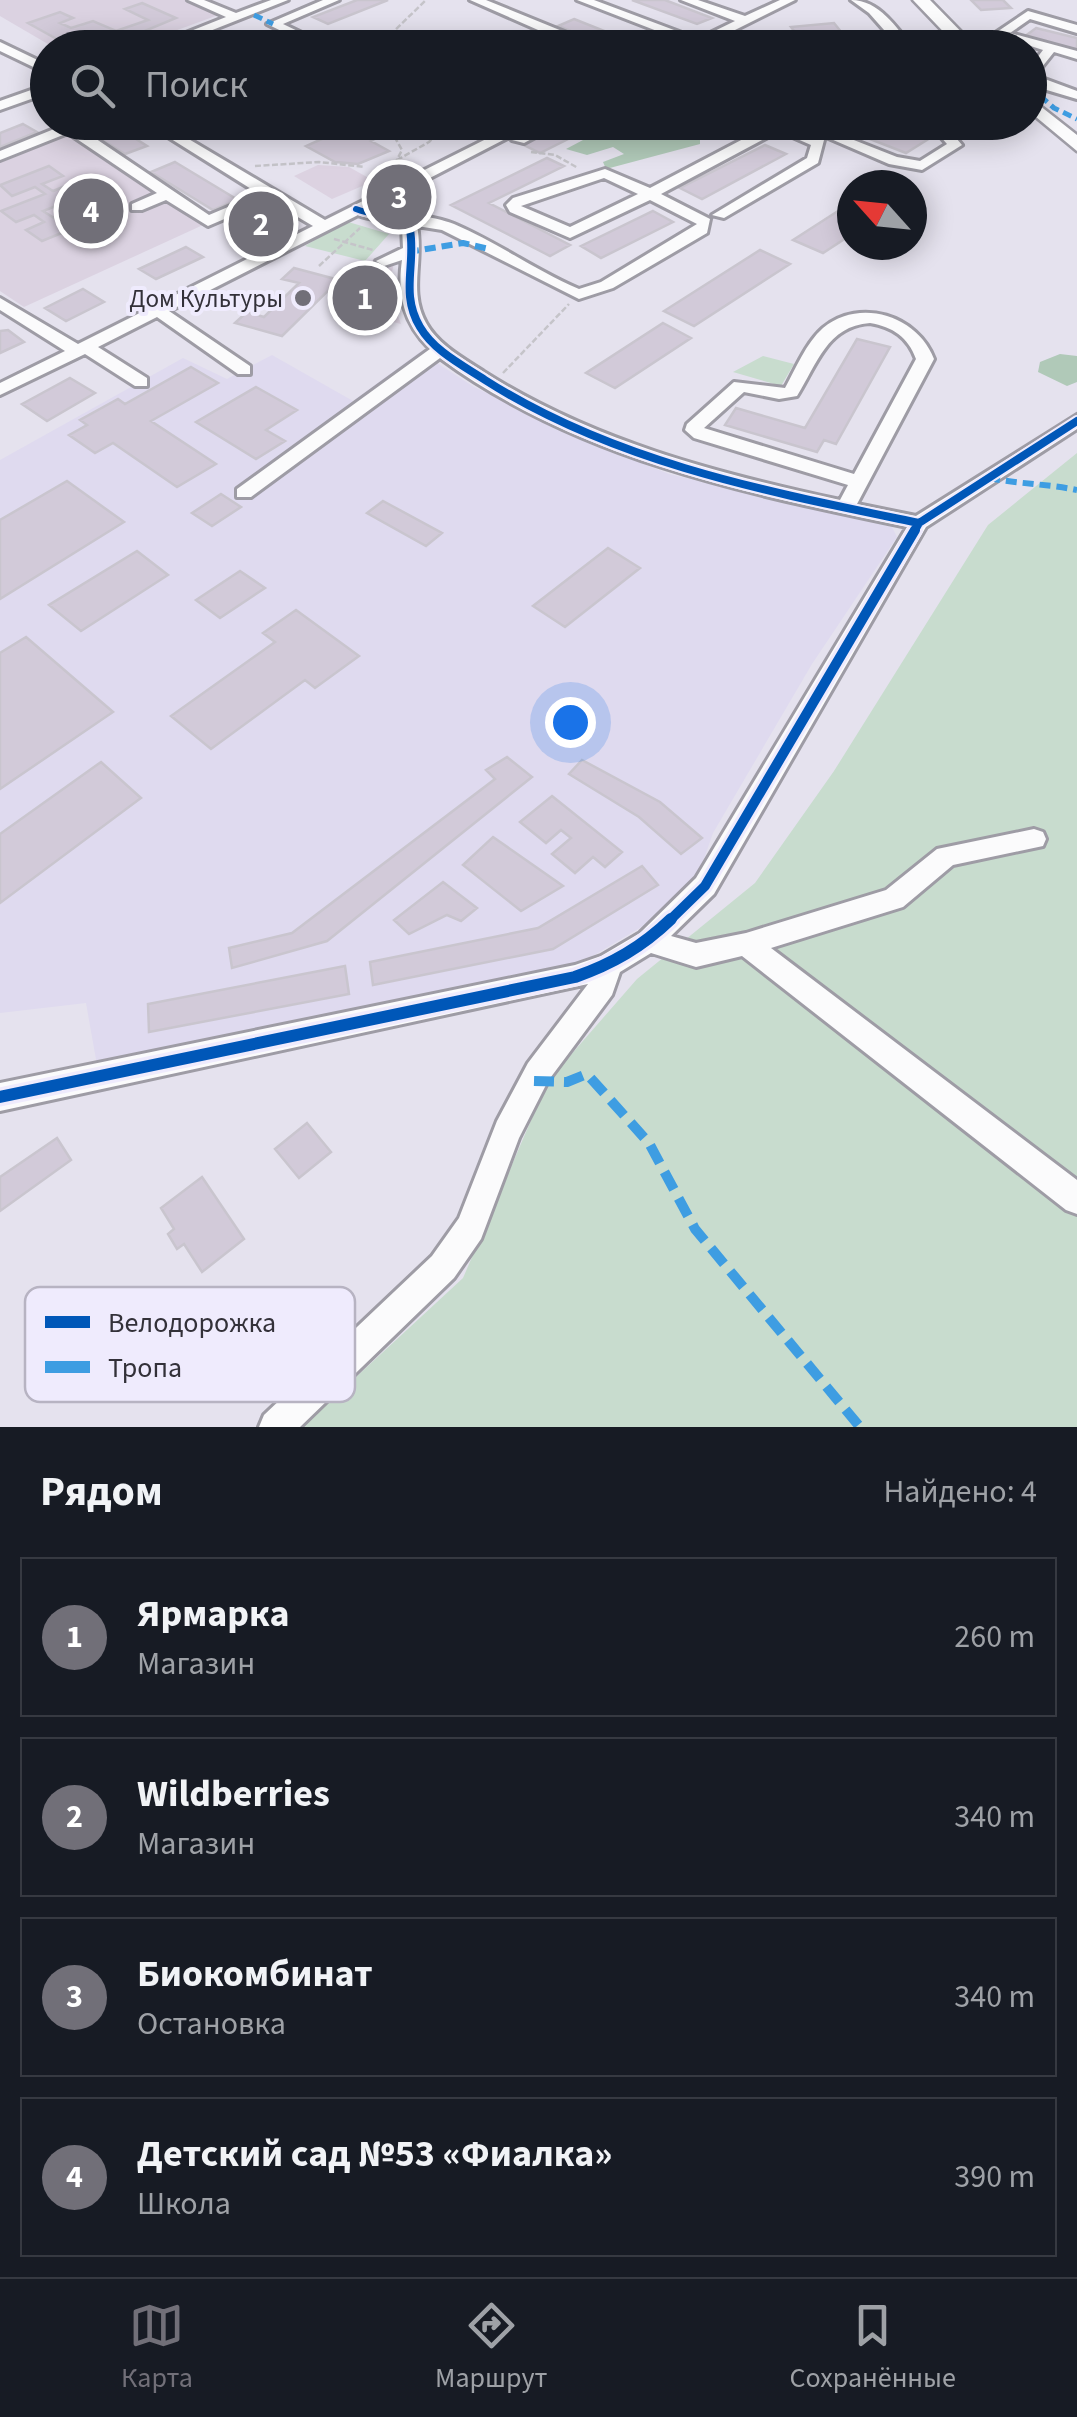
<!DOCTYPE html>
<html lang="ru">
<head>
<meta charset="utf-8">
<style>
	body { margin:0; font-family:"Source Sans 3",sans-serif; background:#242831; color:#f1f3f6 }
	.compass { position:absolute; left:837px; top:170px; width:90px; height:90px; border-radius:50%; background:#171b24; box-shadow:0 5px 25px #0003; rotate:297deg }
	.you { position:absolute; left:570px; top:722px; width:35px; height:35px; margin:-25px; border:8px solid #fff; border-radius:50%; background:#1a73e8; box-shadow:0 0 0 15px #1a73e833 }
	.badge { display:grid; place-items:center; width:65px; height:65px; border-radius:50%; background:#716f78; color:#fff; font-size:32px; font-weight:700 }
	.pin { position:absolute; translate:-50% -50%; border:5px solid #fff; box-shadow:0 2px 10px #0006 }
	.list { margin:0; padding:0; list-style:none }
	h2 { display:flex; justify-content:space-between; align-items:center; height:130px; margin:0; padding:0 40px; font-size:42px }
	h2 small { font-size:32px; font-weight:400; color:#9ea1a6 }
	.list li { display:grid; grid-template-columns:65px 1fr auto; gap:30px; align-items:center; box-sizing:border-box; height:160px; margin:0 20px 20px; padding:0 20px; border:2px solid #363941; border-radius:0px }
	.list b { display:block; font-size:38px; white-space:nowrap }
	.list p { margin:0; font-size:32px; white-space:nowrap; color:#9ea1a6 }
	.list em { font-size:32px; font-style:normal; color:#9ea1a6 }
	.icon { flex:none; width:55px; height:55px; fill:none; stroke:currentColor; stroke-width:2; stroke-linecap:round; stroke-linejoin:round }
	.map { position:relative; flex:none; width:1077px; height:1427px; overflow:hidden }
	.search { position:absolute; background:#171b24; box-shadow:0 5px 25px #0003; left:30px; right:30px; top:30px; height:110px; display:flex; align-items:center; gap:25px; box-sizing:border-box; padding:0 35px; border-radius:55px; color:#9ea1a6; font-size:38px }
	.sheet { height:850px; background:#171b24 }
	nav { display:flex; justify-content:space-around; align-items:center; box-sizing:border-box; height:140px; border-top:2px solid #363941; background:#171b24; font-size:28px; color:#9ea1a6 }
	nav a { display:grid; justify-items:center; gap:5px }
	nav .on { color:#716f78 }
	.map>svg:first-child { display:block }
	.commercial { fill:#dcd2e1 }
	.built { fill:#dfdaef }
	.education { fill:#dbd2e1 }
	.green { fill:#c8dcce }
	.forest { fill:#b0c9b8 }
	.building { fill:#d2cad9; stroke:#c9c5ce; stroke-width:2.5 }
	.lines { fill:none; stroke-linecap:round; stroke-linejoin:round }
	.minor-casing { stroke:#9e9ca5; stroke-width:6 }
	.major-casing { stroke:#9e9ca5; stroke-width:5 }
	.path { stroke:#c5c4c9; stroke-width:2.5; stroke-dasharray:6 2.5; stroke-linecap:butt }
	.minor { fill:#fbfbfc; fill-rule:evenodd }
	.major { fill:#fbfbfc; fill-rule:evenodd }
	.quiet-far2 { stroke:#3e9de2; stroke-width:5; stroke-dasharray:9 5; stroke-linecap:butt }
	.quiet-far1 { stroke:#3e9de2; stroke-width:6; stroke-dasharray:11 6; stroke-linecap:butt }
	.quiet { stroke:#3e9de2; stroke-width:10; stroke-dasharray:20 10; stroke-linecap:butt }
	.cycleway-far3-casing { stroke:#efebfd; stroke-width:10 }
	.cycleway-far2-casing { stroke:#efebfd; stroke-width:12 }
	.cycleway-far1-casing { stroke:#efebfd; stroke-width:16 }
	.cycleway-casing { stroke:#efebfd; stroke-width:19 }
	.cycleway-far3 { stroke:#0057b8; stroke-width:6 }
	.cycleway-far2 { stroke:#0057b8; stroke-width:8 }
	.cycleway-far1 { stroke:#0057b8; stroke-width:10 }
	.cycleway { stroke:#0057b8; stroke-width:12 }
	.poi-dot { fill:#716f78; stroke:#efebfd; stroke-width:4 }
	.labels { text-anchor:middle; stroke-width:8; stroke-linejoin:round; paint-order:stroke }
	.far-poi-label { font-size:25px; fill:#333139; stroke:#efebfd; text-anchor:end }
	.key { fill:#efebfd; stroke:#b7b3c2; stroke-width:2.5 }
	.key-label { font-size:28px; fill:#333139 }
</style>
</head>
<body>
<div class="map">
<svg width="1077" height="1427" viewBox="0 0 1077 1427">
	<rect width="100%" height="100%" fill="#e5e2ee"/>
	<path class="commercial" d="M 318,165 L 349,167 L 374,181 L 332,199 L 294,176 Z
		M 374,258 L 394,263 L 388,289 L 401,324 L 331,306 Z"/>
	<path class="built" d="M 420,352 L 474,387 L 599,446 L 669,474 L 892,527 L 897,537 L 812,664 L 713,833 L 698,876 L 643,926 L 576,966 L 97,1065 L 86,1003 L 0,1013 L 0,460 L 183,358 L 227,379 L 272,355 L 353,401 Z"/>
	<path class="education" d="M 0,0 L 186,0 L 221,14 L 131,47 L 53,47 L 0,16 Z
		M 69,134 L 203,225 L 24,307 L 0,291 L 0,163 Z"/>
	<path class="green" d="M 345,221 L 389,234 L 365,261 L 305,246 Z
		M 763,356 L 794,364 L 781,386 L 733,372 Z
		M 1077,453 L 1077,1427 L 302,1427 L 463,1278 L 548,1081 L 637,979 L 755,883 L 834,771 L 988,525 Z"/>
	<path class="forest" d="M 617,122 L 678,123 L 687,132 L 700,133 L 700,144 L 606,169 L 603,162 L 624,154 L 613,147 L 587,155 L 566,149 Z
		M 1060,354 L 1077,356 L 1077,382 L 1067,386 L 1038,372 L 1040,362 Z"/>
	<path class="building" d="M 357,0 L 388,0 L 328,24 L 313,17 Z
		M 632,0 L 665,0 L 712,18 L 697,24 Z
		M 971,0 L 1003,0 L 1011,8 L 981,10 Z
		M 142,3 L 176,18 L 104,48 L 73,48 L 28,23 L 60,12 L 73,18 L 60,23 L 71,28 L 93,21 L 116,31 L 148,20 L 125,9 Z
		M 574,19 L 617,36 L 601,43 L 558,26 Z
		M 834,23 L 846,38 L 887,34 L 900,48 L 848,48 L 845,43 L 807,47 L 791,27 Z
		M 1036,28 L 1077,38 L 1077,50 L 1024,37 Z
		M 272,34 L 303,48 L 267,48 L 253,41 Z
		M 447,35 L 475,46 L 434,48 L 425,44 Z
		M 73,122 L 109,122 L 147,146 L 125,154 Z
		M 343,122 L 361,122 L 384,134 L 371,141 L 389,151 L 358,164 L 335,162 L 306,146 L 344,129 L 337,125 Z
		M 568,122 L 602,122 L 540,153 L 522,144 Z
		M 877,122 L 889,122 L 930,138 L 906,153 L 857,134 Z
		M 23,124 L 37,132 L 0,147 L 0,133 Z
		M 765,145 L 786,154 L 702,199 L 680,188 Z
		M 547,158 L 564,166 L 489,203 L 570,245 L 550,256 L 451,205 Z
		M 175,162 L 238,200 L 213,210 L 151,172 Z
		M 49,166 L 63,176 L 42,184 L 53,191 L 73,183 L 89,193 L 43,211 L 54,218 L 80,208 L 96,219 L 42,241 L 26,230 L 44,222 L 34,215 L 16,222 L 1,211 L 45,194 L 35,187 L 12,196 L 0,185 Z
		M 852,202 L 852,234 L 823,253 L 793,240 Z
		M 653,211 L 673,222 L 601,258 L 581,246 Z
		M 260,215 L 274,223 L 242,239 L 227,230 Z
		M 186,247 L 203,257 L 156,279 L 139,269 Z
		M 760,250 L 790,264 L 694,326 L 664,311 Z
		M 294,268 L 339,280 L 282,336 L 235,323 L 247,312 L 264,317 L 299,283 L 282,279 Z
		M 83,289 L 104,302 L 66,321 L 45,308 Z
		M 663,323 L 691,338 L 615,388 L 586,373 Z
		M 8,330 L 24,342 L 0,353 L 0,331 Z
		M 857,339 L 890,347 L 836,444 L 824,440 L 817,452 L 725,425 L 736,408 L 805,428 Z
		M 191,367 L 218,383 L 151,421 L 216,464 L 177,487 L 113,443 L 95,453 L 69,435 L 87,425 L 80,420 L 118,399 L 125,404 Z
		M 70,378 L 95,393 L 47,421 L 22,404 Z
		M 256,387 L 297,410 L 266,430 L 285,441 L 256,459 L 196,422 Z
		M 67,481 L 124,522 L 0,599 L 0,520 Z
		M 221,494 L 241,507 L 212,526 L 192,513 Z
		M 383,501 L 442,533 L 426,546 L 367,513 Z
		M 608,548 L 640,568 L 565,627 L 533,606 Z
		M 137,551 L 168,575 L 81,631 L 49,605 Z
		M 240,571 L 265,588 L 220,618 L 196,600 Z
		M 296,610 L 359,656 L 315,688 L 305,680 L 211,749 L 171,716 L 275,642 L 263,633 Z
		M 26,637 L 113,712 L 0,789 L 0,653 Z
		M 507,757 L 532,777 L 327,941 L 232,968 L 229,948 L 292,933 L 495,779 L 486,770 Z
		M 582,760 L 660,802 L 702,838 L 681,854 L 639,817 L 569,774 Z
		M 101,762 L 141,798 L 0,903 L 0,834 Z
		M 552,796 L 622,852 L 605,867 L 593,857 L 575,873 L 552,854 L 571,838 L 561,830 L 546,843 L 520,822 Z
		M 493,837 L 563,886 L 521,911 L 463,865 Z
		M 642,866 L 658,885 L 553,949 L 373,985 L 370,962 L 538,928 Z
		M 443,882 L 477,908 L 461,921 L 447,915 L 409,934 L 394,920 Z
		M 345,966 L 349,994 L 149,1032 L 148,1004 Z
		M 307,1123 L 331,1152 L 299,1178 L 275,1149 Z
		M 57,1138 L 71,1160 L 0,1211 L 0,1177 Z
		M 202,1177 L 244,1239 L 202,1272 L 184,1244 L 177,1249 L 168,1234 L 174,1229 L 161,1208 Z"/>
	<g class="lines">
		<g class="minor-casing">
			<path id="minor" d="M 188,0 L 204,0 L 236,13 L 271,0 L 288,0 L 167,48 L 148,48 L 226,17 Z
				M 323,0 L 339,0 L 283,24 L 333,48 L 316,48 L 267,24 Z
				M 470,0 L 486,0 L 594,44 L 634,48 L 579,48 Z
				M 577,0 L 594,0 L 698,39 L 735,21 L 681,0 L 698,0 L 745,16 L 780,0 L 795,0 L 699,48 L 682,48 L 688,43 Z
				M 851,0 C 879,0 896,27 913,48 L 900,48 L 869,13 Z
				M 1028,11 L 1077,25 L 1077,33 L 1030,19 L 1010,33 L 1077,51 L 1077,59 L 1054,52 L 1038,72 L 1042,78 L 1077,91 L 1077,99 L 1030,85 L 1030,67 L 1043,50 L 994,34 Z
				M 0,42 L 48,65 L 48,74 L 0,51 Z
				M 117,43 L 125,48 L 111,47 Z
				M 397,44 L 414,48 L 391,48 Z
				M 48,84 L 48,93 L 0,110 L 0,101 Z
				M 55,122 L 71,122 L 209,215 L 259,194 L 144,122 L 160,122 L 325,220 L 520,122 L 538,122 L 370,209 C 391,211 434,216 454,224 C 497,242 536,271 579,289 L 601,282 L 697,224 L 650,200 L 570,238 L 510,212 L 506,205 L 513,198 L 605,169 L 650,188 L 768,126 L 764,122 L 783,122 L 824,140 L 818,163 L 724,218 L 712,215 L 807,158 L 811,145 L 779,131 L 661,194 L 710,219 L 707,233 L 613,288 L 579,299 L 442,230 L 417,226 C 424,260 408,291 426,323 C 438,345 464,359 484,372 C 593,441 715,473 840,500 L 848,485 L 694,438 L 685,430 L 687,424 L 734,382 L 785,388 C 796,368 806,343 823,328 C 860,297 918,316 934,359 L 857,504 L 916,516 L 1077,415 L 1077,429 L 926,527 L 714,894 L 671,936 L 696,943 L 746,933 L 886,890 L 937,849 L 1034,829 L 1043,832 L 1046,839 L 1043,846 L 953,865 L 903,907 L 771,948 L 1077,1180 L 1077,1214 L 1066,1210 L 742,956 L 696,967 L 651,953 L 620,972 L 612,995 L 548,1081 L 519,1138 L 481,1239 L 454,1278 L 300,1427 L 259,1427 L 264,1415 L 432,1256 L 459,1218 L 497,1121 L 528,1063 L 588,984 L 0,1111 L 0,1083 L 575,965 L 601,956 L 640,933 L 696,878 L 907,527 C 744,493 577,459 440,358 L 251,497 L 237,497 L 237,489 L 430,349 C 404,324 397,295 402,260 L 384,266 L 376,261 L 403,248 L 402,227 C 387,217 375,222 358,215 L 169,311 L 250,366 L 250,374 L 238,374 L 157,317 L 98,347 L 147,378 L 147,386 L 135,386 L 85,354 L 0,395 L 0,383 L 65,351 L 0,310 L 0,298 L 78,344 L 313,226 L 269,200 L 208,226 L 166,200 L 142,210 L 132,210 L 132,204 L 157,193 L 68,133 L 0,160 L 0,151 L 59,127 ZM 604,178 L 638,194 L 570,227 L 521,206 ZM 870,323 C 893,327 908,337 916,359 L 854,474 L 704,428 L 744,392 L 779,399 L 797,396 C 817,364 827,326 870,323 Z
				M 545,122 L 563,122 L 524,143 L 512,140 Z
				M 913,122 C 935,122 948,127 962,145 L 922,170 L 889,164 L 824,136 L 836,133 L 897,157 L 920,161 L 947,144 L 940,136 Z"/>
		</g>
		<g class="major-casing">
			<path id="major" d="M 913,0 L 930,0 L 977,48 L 959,48 Z
				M 1030,98 L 1077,135 L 1077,151 L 1030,112 Z"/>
		</g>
		<path class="path" d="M 390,35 L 426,0
			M 386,122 L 402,150 L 389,175
			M 677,135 L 705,122
			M 531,152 L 555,155 L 578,168
			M 397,160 L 429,142 L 449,122
			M 255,166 L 319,162 L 365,167
			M 334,239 L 373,250
			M 319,266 L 360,228
			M 503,373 L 569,304"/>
		<use href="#minor" class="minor"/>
		<use href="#major" class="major"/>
		<path class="quiet-far2" d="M 254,15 L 273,24
			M 1030,87 L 1054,108 L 1077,119"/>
		<path class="quiet-far1" d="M 408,252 L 463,243 L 489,249
			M 989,478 C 1019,484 1048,484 1077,490"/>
		<path class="quiet" d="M 534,1081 L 567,1082 L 587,1074 L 649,1143 L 695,1229 L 860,1427"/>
		<g class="cycleway-far3-casing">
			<path id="cycleway-far3" d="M 356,209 C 376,217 390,213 409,225 L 411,232"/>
		</g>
		<g class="cycleway-far2-casing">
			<path id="cycleway-far2" d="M 410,230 C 416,264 400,294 420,327 C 434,351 462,365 485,380 C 615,463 769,492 919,523
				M 914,532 L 919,523 L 1077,421"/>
		</g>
		<g class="cycleway-far1-casing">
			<path id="cycleway-far1" d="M 668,922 L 705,886 L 915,530"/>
		</g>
		<g class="cycleway-casing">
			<path id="cycleway" d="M 0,1097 L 575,977 C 612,964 642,947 671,919"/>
		</g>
		<use href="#cycleway-far3" class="cycleway-far3"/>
		<use href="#cycleway-far2" class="cycleway-far2"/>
		<use href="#cycleway-far1" class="cycleway-far1"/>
		<use href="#cycleway" class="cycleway"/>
	</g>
	<circle class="poi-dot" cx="303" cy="298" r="10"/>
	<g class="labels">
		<g class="far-poi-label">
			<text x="283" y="307">Дом Культуры</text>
		</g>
	</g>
	<rect x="25" y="1287" width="330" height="115" rx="15" class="key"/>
	<rect x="45" y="1316" width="45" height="12" fill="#0057b8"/>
	<rect x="45" y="1361" width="45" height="12" fill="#3e9de2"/>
	<g class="key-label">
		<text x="108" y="1332">Велодорожка</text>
		<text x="108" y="1377">Тропа</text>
	</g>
</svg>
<svg class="compass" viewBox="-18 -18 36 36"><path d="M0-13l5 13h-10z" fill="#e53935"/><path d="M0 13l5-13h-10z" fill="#9ea1a6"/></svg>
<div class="you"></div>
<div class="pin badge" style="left:365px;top:298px">1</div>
<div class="pin badge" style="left:261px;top:224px">2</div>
<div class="pin badge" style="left:399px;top:197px">3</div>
<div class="pin badge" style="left:91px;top:211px">4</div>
<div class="search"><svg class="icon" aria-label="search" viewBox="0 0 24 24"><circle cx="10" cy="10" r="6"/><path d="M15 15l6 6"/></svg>Поиск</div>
</div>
<section class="sheet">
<h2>Рядом<small>Найдено: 4</small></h2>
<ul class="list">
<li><span class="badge">1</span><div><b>Ярмарка</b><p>Магазин</p></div><em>260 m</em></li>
<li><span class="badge">2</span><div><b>Wildberries</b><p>Магазин</p></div><em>340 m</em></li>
<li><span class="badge">3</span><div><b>Биокомбинат</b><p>Остановка</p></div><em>340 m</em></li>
<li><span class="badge">4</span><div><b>Детский сад №53 «Фиалка»</b><p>Школа</p></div><em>390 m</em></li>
</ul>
</section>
<nav>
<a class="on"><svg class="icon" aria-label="map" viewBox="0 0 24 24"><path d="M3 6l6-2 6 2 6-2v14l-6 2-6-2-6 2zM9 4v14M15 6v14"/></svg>Карта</a>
<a><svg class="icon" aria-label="directions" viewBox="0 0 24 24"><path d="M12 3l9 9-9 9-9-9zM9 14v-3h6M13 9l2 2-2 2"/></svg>Маршрут</a>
<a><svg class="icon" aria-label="saved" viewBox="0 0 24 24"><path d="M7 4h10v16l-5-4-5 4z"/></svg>Сохранённые</a>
</nav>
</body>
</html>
